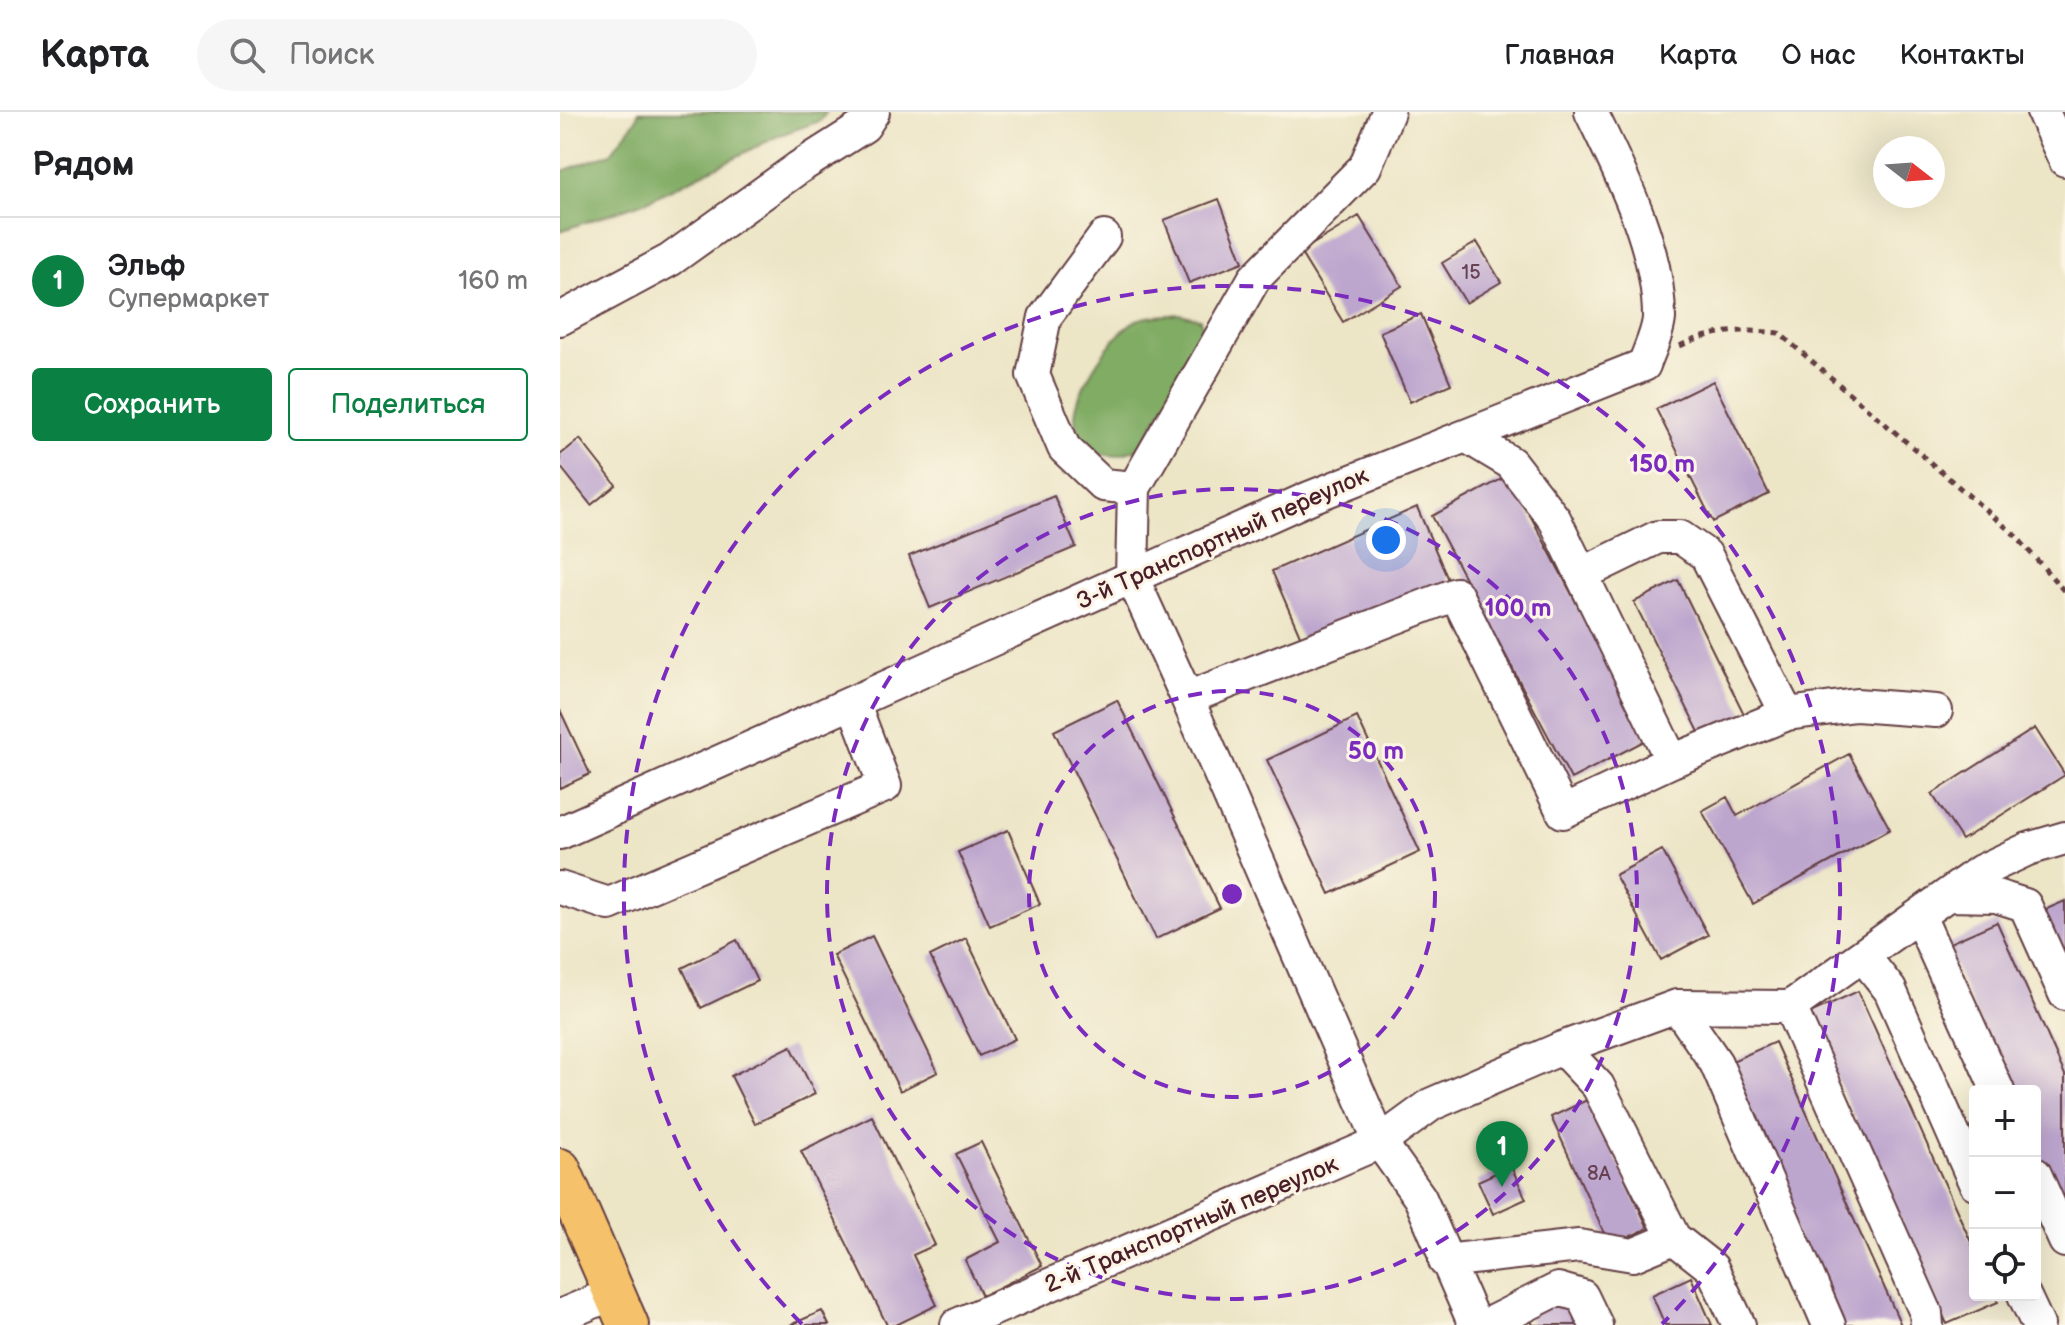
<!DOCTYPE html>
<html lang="ru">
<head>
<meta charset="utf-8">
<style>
	body { margin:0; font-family:"Balsamiq Sans",sans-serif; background:#f6f6f6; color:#202124 }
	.controls { position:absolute; right:24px; bottom:24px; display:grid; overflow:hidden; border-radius:8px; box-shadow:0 8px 32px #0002 }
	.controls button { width:72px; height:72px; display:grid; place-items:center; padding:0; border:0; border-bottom:2px solid #e0e0e0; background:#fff; color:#202124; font:40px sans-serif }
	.compass { position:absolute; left:1313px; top:24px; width:72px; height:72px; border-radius:50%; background:#fff; box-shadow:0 8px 32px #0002; rotate:107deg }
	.you { position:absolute; left:826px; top:428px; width:28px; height:28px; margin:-20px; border:6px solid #fff; border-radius:50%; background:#1a73e8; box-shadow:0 0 0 12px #1a73e833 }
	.badge { display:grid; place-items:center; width:52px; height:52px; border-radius:50%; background:#0b8043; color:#fff; font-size:26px; font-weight:700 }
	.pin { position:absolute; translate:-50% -66px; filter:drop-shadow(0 2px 4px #0008) }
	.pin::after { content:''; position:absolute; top:42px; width:28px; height:24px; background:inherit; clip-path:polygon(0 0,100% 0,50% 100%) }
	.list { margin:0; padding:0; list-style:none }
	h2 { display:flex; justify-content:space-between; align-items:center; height:104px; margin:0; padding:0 32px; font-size:34px }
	h2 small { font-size:26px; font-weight:400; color:#757577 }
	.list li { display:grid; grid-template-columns:52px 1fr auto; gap:24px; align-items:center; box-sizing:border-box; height:128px; padding:0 32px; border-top:2px solid #e0e0e0 }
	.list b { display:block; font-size:30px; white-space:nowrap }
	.list p { margin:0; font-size:26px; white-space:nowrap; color:#757577 }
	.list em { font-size:26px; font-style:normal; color:#757577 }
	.actions { display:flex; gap:16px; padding:24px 32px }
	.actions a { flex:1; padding:18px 0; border:2px solid #0b8043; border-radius:8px; text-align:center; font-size:28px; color:#0b8043 }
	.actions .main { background:#0b8043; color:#fff }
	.icon { flex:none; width:44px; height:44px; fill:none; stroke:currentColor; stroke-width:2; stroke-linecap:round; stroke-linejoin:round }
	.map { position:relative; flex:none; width:1505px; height:1213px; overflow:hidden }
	header { display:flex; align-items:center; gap:48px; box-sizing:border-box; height:112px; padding:0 40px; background:#fff; border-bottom:2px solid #e0e0e0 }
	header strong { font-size:38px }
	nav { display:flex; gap:44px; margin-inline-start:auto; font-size:28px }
	.search { width:560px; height:72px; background:#f6f6f6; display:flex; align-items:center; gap:20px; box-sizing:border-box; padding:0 28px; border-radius:44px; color:#757577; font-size:30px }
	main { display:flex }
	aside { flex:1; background:#fff }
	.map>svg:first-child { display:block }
	.forest { fill:#80ac64; stroke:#656648; stroke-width:2 }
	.building { fill:#bda6ce }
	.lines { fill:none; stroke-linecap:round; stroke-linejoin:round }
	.minor-casing { stroke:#623d42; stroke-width:36 }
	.major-casing { stroke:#623d42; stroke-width:44 }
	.path { stroke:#623d42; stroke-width:5; stroke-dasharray:6 6; stroke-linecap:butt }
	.minor { stroke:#fff; stroke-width:32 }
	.major { stroke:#f5c16b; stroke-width:40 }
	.ring { fill:none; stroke:#7b2cbf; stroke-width:4; stroke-dasharray:14 10 }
	.labels { text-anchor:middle; stroke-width:6; stroke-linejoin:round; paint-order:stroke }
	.number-label { font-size:20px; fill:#674154 }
	.street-label { font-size:24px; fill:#4a1f2b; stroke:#fcf5e5 }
	.centre { fill:#7b2cbf; stroke:#fcf5e5; stroke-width:4 }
	.ring-label { font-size:24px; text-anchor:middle; font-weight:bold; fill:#7b2cbf; stroke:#fcf5e5; stroke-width:6; stroke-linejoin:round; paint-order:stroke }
</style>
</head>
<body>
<header>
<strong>Карта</strong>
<div class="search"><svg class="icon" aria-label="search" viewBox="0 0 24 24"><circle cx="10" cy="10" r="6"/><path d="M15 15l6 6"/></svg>Поиск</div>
<nav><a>Главная</a><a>Карта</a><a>О нас</a><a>Контакты</a></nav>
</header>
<main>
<aside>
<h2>Рядом<small></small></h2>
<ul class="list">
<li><span class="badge">1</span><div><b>Эльф</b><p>Супермаркет</p></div><em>160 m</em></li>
</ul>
<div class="actions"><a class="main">Сохранить</a><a>Поделиться</a></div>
</aside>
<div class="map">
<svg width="1505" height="1213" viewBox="0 0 1505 1213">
	<rect width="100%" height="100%" fill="#fcf5e5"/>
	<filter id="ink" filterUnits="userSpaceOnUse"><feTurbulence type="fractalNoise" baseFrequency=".0125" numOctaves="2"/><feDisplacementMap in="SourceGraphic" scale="16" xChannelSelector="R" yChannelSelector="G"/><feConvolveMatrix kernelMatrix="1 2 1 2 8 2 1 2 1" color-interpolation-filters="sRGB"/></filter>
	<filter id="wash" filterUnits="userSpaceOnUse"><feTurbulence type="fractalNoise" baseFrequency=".006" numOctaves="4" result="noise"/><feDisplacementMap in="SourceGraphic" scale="32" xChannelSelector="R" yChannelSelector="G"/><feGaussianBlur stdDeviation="1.8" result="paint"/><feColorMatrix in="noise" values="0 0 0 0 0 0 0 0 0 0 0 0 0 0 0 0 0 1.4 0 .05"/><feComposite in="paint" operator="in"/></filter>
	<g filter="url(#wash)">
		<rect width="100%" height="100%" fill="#ece5c6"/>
		<path class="forest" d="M 78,0 L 267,0 L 260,9 L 220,23 L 87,89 L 0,119 L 0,60 L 51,41 L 77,6 Z
			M 620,202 L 640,207 L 646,227 L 579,336 C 564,342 547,349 533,337 C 524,329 515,318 515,305 C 515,278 553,220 577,208 C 589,202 608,204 620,202 Z"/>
		<g id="blocks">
			<path class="building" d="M 659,87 L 683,150 L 629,171 L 604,108 Z
				M 799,104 L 842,174 L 783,210 L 740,140 Z
				M 917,130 L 941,170 L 906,191 L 882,151 Z
				M 861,202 L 891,272 L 850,290 L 820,220 Z
				M 1153,269 L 1209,382 L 1153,410 L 1096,297 Z
				M 20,327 L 56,373 L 31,393 L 0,354 L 0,343 Z
				M 949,363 L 1088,627 L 1011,667 L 872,404 Z
				M 494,384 L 516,435 L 370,496 L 349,444 Z
				M 857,395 L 889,470 L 744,533 L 712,459 Z
				M 1118,468 L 1185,604 L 1142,626 L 1074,490 Z
				M 557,588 L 660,796 L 596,827 L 494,619 Z
				M 0,598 L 30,662 L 0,676 Z
				M 797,605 L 860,740 L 770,782 L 707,648 Z
				M 1475,616 L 1505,663 L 1402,728 L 1372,682 Z
				M 1289,642 L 1330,717 L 1193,792 L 1142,699 L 1167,685 L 1177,704 Z
				M 448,718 L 480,792 L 430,814 L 398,740 Z
				M 1102,738 L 1148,823 L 1101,848 L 1055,763 Z
				M 1505,789 L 1505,851 L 1482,799 Z
				M 1437,810 L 1505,963 L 1505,1101 L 1475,1035 L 1475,979 L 1450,979 L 1385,833 Z
				M 312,824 L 378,960 L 340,979 L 273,843 Z
				M 406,826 L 455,927 L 419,944 L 370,844 Z
				M 177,828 L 197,869 L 141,896 L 122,856 Z
				M 1298,879 L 1415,1139 L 1415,1183 L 1435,1183 L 1438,1190 L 1387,1212 L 1248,902 Z
				M 1215,930 L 1341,1213 L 1277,1213 L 1161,954 Z
				M 231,934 L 255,982 L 195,1012 L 171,964 Z
				M 1029,987 L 1088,1116 L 1050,1134 L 991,1005 Z
				M 312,1004 L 375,1133 L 353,1143 L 377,1193 L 336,1213 L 327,1213 L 241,1039 Z
				M 421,1030 L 482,1154 L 422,1184 L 405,1148 L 440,1130 L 396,1042 Z
				M 951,1054 L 966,1087 L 933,1102 L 918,1069 Z
				M 1131,1165 L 1152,1213 L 1105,1213 L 1092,1183 Z
				M 1004,1184 L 1018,1213 L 973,1213 L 967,1201 Z
				M 262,1199 L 269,1213 L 230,1213 Z"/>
		</g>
	</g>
	<g filter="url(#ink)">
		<use href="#blocks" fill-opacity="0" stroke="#623d42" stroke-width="2"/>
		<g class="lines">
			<g class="minor-casing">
				<path id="minor" d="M 828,0 L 805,55 L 694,167 L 574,376 L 572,465 L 627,586 L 896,482 L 1003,700 L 1112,649
					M 1483,0 L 1505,48
					M 544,125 L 485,205 L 473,263 L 504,336 L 543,373 L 574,376
					M 0,207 L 110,148 L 238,56 L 304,14 L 313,0
					M 906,324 L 951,351 L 995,408 L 1112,649 L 1227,602 L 1296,593 L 1376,599
					M 1022,462 L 1098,425 L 1120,425 L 1146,443 L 1227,602
					M 627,586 L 820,1030 L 860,1086 L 915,1213
					M 0,721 L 749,386 L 1084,253 C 1089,239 1098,221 1099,206 C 1099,135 1061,62 1031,0
					M 0,776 L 49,792 L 325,674 L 293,590
					M 1389,783 L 1436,784 L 1465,793 L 1505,882
					M 1360,806 L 1438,979
					M 1304,845 L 1330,878 L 1415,1071
					M 1117,894 L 1156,951 L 1269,1213
					M 1230,895 L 1366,1201 L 1367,1213
					M 1002,936 L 1038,974 L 1114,1126 L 1152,1156 L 1179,1213
					M 1475,1062 L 1505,1129
					M 885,1149 L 1019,1134 L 1073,1143 L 1114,1126
					M 1464,1183 L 1478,1213
					M 0,1204 L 54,1181
					M 397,1213 L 820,1030 L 872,992 L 1002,936 L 1117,894 L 1230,895 L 1421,759 L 1468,737 L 1505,726
					M 926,1213 L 998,1177 L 1022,1184 L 1036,1213"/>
			</g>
			<g class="major-casing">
				<path id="major" d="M 0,1057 L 68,1213"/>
			</g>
			<path class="path" d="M 1120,234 C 1152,218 1184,217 1219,221 L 1455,423 L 1505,480"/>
			<use href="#minor" class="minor"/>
			<use href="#major" class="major"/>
		</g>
	</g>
	<g class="ring">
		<circle cx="672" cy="782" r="203"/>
		<circle cx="672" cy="782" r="405"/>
		<path d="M242 1212A608 608 0 1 1 1102 1212"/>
	</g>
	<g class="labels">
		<g class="number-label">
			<text x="911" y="167">15</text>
			<text x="1039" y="1068">8А</text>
		</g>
		<g class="street-label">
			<text transform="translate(662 426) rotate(-24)" y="8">3-й Транспортный переулок</text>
			<text transform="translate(631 1112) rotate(-23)" y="8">2-й Транспортный переулок</text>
		</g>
	</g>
	<circle cx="672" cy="782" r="12" class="centre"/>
	<g class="ring-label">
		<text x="1102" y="360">150 m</text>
		<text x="958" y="504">100 m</text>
		<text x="816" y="647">50 m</text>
	</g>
</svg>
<div class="controls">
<button>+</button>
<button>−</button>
<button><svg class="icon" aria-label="locate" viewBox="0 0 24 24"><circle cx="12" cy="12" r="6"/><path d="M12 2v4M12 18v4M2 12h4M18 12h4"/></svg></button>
</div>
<svg class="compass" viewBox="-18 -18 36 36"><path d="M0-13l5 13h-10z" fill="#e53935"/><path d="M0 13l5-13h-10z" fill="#757577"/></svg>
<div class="you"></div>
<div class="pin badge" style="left:942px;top:1075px">1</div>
</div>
</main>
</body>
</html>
